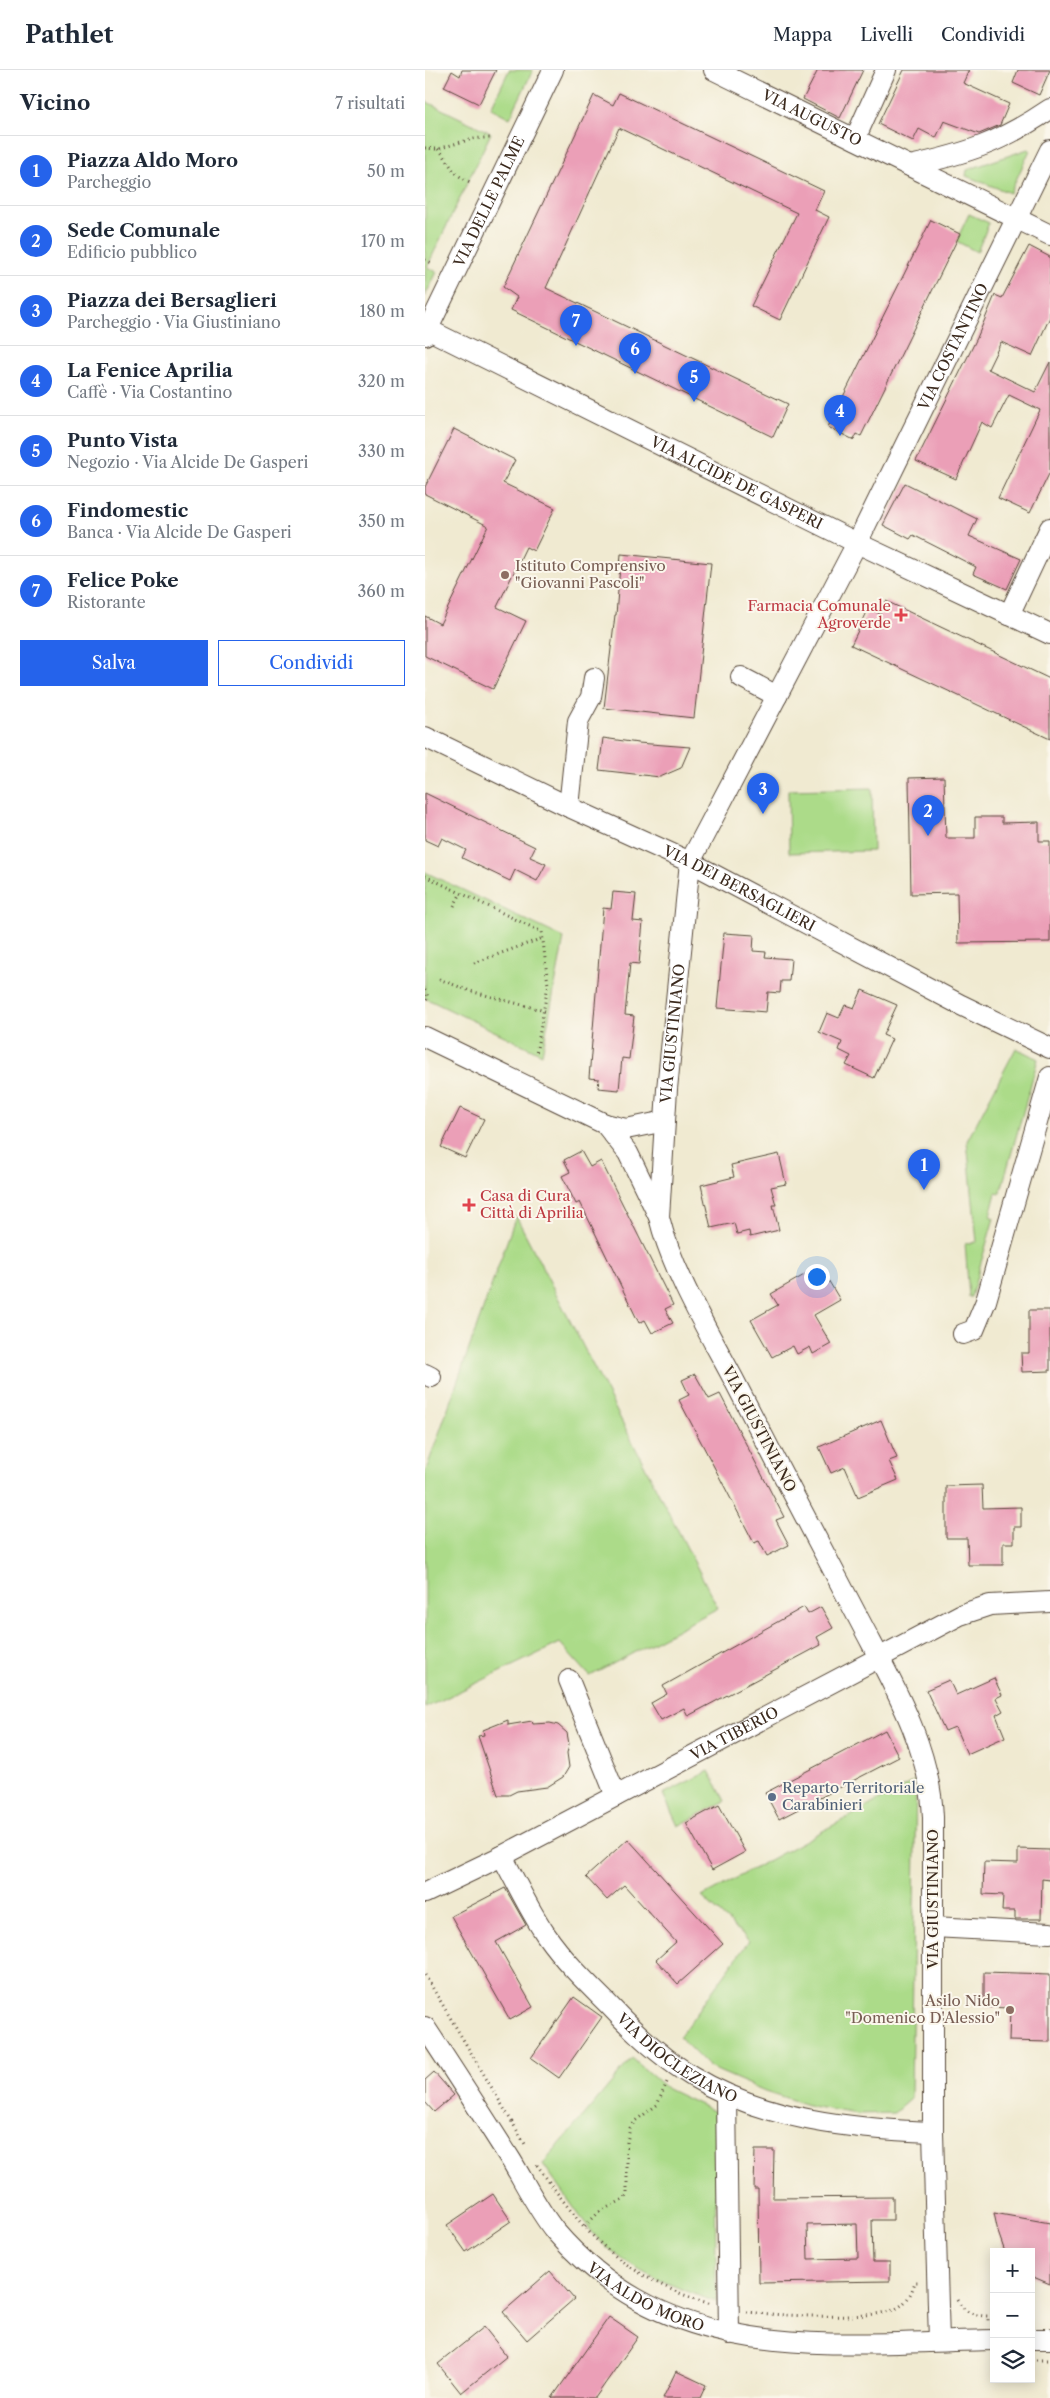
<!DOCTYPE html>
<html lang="it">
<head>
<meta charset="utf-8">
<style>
	body { margin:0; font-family:"Libre Caslon Text",serif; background:#f6f6f7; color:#1f2937 }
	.controls { position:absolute; right:15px; bottom:15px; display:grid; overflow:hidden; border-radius:0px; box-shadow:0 2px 12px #0003 }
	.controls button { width:45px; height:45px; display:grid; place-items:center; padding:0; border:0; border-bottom:1px solid #e0e1e3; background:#fff; color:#1f2937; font:25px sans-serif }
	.you { position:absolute; left:391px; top:1206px; width:18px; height:18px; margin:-12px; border:4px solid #fff; border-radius:50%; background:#1a73e8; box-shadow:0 0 0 8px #1a73e833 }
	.badge { display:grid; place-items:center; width:32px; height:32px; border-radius:50%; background:#2563eb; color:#fff; font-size:16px; font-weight:700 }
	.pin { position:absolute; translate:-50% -41px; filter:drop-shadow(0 1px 2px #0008) }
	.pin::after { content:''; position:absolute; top:26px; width:18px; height:15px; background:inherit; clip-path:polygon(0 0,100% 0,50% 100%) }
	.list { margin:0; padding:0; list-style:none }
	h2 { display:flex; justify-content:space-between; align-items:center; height:65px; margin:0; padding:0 20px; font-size:21px }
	h2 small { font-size:16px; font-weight:400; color:#747a83 }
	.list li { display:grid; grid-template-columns:32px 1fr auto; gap:15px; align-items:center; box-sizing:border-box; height:70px; padding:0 20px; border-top:1px solid #e0e1e3 }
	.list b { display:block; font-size:19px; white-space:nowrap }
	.list p { margin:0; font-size:16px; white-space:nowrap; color:#747a83 }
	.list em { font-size:16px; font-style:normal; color:#747a83 }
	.actions { display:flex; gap:10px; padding:15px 20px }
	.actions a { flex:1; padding:11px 0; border:1px solid #2563eb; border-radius:0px; text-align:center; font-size:18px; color:#2563eb }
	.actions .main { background:#2563eb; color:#fff }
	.icon { flex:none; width:28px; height:28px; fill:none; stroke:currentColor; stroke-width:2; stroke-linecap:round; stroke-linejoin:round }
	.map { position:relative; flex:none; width:625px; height:2328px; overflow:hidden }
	header { display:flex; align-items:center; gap:30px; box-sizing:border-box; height:70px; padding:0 25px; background:#fff; border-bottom:1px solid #e0e1e3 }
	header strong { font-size:24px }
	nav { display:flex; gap:28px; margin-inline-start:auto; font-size:18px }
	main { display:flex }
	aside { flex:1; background:#fff }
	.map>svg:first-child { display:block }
	.green { fill:#acdb89; stroke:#748254 }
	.building { fill:#eb9fb7; fill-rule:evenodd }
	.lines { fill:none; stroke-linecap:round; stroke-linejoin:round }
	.minor-casing { stroke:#564739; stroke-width:22 }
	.path { stroke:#564739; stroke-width:3; stroke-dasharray:1 4; stroke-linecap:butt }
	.minor { stroke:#fff; stroke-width:20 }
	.education-dot { fill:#8d6e63; stroke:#fbf7ec; stroke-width:2 }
	.health-dot { fill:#e0444e; stroke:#fbf7ec; stroke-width:2 }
	.service-dot { fill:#5c6f8a; stroke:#fbf7ec; stroke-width:2 }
	.labels { text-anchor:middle; stroke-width:4; stroke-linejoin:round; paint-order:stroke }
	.street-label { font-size:15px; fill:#3b2a1e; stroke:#fbf7ec }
	.education-label { font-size:15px; fill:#785e54; stroke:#fbf7ec; text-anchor:start }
	.health-label { font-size:15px; fill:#be3a42; stroke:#fbf7ec; text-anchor:end }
	.service-label { font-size:15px; fill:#4e5e75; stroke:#fbf7ec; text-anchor:start }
</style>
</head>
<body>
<header>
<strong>Pathlet</strong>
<nav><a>Mappa</a><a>Livelli</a><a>Condividi</a></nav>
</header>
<main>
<aside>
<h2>Vicino<small>7 risultati</small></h2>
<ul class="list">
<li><span class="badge">1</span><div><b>Piazza Aldo Moro</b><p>Parcheggio</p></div><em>50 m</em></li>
<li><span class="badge">2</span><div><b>Sede Comunale</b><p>Edificio pubblico</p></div><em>170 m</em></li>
<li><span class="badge">3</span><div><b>Piazza dei Bersaglieri</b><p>Parcheggio · Via Giustiniano</p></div><em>180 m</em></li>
<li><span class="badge">4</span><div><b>La Fenice Aprilia</b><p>Caffè · Via Costantino</p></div><em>320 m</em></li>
<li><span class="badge">5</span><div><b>Punto Vista</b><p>Negozio · Via Alcide De Gasperi</p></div><em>330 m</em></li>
<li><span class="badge">6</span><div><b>Findomestic</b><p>Banca · Via Alcide De Gasperi</p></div><em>350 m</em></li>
<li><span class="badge">7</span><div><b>Felice Poke</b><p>Ristorante</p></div><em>360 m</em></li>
</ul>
<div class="actions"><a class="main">Salva</a><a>Condividi</a></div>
</aside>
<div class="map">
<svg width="625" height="2328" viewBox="0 0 625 2328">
	<rect width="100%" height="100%" fill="#fbf7ec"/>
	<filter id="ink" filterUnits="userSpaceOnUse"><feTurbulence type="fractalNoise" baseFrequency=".02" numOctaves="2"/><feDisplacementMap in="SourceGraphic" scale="10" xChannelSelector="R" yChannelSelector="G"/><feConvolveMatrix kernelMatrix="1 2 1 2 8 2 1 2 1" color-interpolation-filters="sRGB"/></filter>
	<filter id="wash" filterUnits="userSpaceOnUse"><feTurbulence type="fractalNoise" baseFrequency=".0096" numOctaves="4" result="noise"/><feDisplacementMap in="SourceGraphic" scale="20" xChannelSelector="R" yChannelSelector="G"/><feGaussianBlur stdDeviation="1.12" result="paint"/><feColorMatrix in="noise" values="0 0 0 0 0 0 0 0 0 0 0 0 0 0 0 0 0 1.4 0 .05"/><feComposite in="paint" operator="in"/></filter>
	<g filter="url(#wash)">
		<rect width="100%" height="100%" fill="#f0ead1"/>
		<path class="green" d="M 84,0 L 108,0 L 85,48 L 66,38 Z
			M 0,31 L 66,63 L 2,197 L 12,202 L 0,226 Z
			M 603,79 L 605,80 L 585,123 L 541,106 L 542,100 Z
			M 544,144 L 564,153 L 552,182 L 531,171 Z
			M 447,718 L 448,781 L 364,783 L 363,720 Z
			M 0,802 L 139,868 L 117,984 L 0,928 Z
			M 591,978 L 613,989 L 575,1124 L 571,1123 L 565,1146 L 569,1148 L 546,1227 L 544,1227 L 540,1173 L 552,1172 L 542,1071 Z
			M 91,1146 L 293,1538 L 165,1606 L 135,1573 L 0,1638 L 0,1403 Z
			M 284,1701 L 300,1731 L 253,1756 L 238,1724 Z
			M 491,1710 L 486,2028 L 469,2043 L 432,2044 L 386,2036 L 340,2021 L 284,1997 L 254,1967 L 324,1871 L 277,1827 Z
			M 207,1988 L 242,2019 L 290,2042 L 291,2232 C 249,2217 198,2198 168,2163 C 150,2141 135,2117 118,2094 Z"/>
		<g id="blocks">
			<path class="building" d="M 37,0 L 71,0 L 54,34 L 19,17 L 27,1 L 35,6 Z
				M 393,0 L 438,0 L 415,48 L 378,29 Z
				M 479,0 L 544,0 L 538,13 L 584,34 L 575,55 L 554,64 L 519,51 L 511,68 L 494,59 L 488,71 L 453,54 Z
				M 593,0 L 625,0 L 614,25 L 588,13 Z
				M 194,23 L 399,121 L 390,140 L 404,147 L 355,250 L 326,236 L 372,143 L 194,58 L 121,218 L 363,334 L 348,367 L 86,240 L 92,227 L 78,217 L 169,25 L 188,35 Z
				M 506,150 L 535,164 L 436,366 L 432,364 L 429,370 L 403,357 Z
				M 604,176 L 625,187 L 625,247 L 607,286 L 576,272 L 563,299 L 610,322 L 625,292 L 625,402 L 605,443 L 573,428 L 615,340 L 584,325 L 567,358 L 557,352 L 531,409 L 491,391 L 552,268 L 570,225 L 577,228 Z
				M 29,359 L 90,390 L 78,413 L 130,438 L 109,481 L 101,477 L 72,537 L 101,551 L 68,619 L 0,586 L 0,546 L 15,554 L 63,456 L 0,424 L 0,417 Z
				M 480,413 L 552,449 L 544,466 L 596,489 L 582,519 L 548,504 L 551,497 L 488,465 L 485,469 L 458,455 Z
				M 196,484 L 286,493 L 269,648 L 179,638 L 190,545 L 191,545 Z
				M 461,531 L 625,609 L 625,669 L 426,575 L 444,538 L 455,544 Z
				M 178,668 L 213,673 L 265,677 L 256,698 L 235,707 L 174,700 Z
				M 519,707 L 521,768 L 550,768 L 550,747 L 577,747 L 577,753 L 614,752 L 614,771 L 625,771 L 625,872 L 533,873 L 532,823 L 486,824 L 484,708 Z
				M 0,723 L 110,777 L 105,787 L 121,794 L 112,811 L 90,800 L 85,811 L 37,788 L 41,780 L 17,768 L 13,776 L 0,770 Z
				M 188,822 L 211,824 L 208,851 L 218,852 L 214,894 L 205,893 L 200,945 L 209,946 L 204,989 L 197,988 L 194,1020 L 173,1018 L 174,1009 L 164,1008 L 178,838 L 186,839 Z
				M 299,863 L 329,865 L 328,881 L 341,882 L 340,887 L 366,889 L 364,911 L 356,911 L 355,923 L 343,922 L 341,942 L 292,938 Z
				M 437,920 L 472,935 L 458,965 L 467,969 L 449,1008 L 421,995 L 426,986 L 414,980 L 417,972 L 394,962 L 402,943 L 414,948 L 420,935 L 429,938 Z
				M 35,1038 L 59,1049 L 40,1088 L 16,1077 Z
				M 156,1081 L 165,1097 L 176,1091 L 248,1235 L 240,1239 L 248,1253 L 227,1263 L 220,1250 L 214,1253 L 155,1132 L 151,1134 L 137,1106 L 145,1102 L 139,1090 Z
				M 354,1084 L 361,1114 L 346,1117 L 351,1135 L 348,1135 L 354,1160 L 325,1167 L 324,1161 L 312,1164 L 309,1153 L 286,1158 L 276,1115 L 309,1107 L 306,1095 Z
				M 395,1196 L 415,1230 L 389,1245 L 406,1274 L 388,1284 L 385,1277 L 372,1284 L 368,1276 L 347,1287 L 326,1250 L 353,1235 L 346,1224 Z
				M 604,1240 L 625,1240 L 625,1301 L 597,1302 L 596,1283 L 604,1283 Z
				M 270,1304 L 284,1329 L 295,1324 L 359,1447 L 351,1450 L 364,1475 L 342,1486 L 334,1471 L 329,1473 L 254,1330 L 264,1325 L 257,1310 Z
				M 456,1350 L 472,1388 L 464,1391 L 473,1410 L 433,1427 L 420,1397 L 406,1403 L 394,1377 Z
				M 557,1415 L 558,1438 L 596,1437 L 596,1457 L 589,1457 L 589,1473 L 578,1473 L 578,1495 L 543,1495 L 542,1468 L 521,1468 L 521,1416 Z
				M 379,1537 L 383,1544 L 396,1537 L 408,1558 L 392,1567 L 396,1575 L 263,1646 L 259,1638 L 236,1650 L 226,1633 L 242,1624 L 238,1616 Z
				M 569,1608 L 577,1625 L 571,1628 L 578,1641 L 571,1645 L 580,1667 L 542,1684 L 530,1657 L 520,1661 L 501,1620 L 524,1610 L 531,1625 Z
				M 83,1650 L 83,1655 L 107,1651 L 108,1654 L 125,1653 L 133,1655 L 142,1663 L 144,1674 L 142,1683 L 144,1697 L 138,1707 L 122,1717 L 92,1721 L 84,1725 L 73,1725 L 53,1666 L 59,1665 L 58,1660 Z
				M 460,1660 L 474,1687 L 354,1749 L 340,1723 Z
				M 294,1735 L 320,1782 L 287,1800 L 261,1753 Z
				M 203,1769 L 298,1874 L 253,1914 L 231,1890 L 251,1872 L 199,1815 L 182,1830 L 161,1807 Z
				M 593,1779 L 625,1780 L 625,1810 L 617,1809 L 616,1849 L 590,1849 L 590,1841 L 577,1841 L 578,1825 L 558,1824 L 559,1792 L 593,1793 Z
				M 80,1818 L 101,1855 L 71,1872 L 108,1937 L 85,1950 L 26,1846 Z
				M 559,1902 L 625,1904 L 625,1972 L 584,1971 L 585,1938 L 559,1937 Z
				M 149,1927 L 177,1947 L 134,2008 L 106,1988 Z
				M 9,2002 L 29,2025 L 9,2042 L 0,2032 L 0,2010 Z
				M 330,2080 L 349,2080 L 348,2128 L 468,2127 L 468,2150 L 447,2150 L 448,2192 L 465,2192 L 465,2211 L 334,2213 L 333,2119 L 329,2119 ZM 432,2154 L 433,2188 L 383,2189 L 382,2155 Z
				M 68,2124 L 86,2151 L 41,2182 L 22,2155 Z
				M 569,2143 L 625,2153 L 625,2214 L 606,2206 L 606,2182 L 580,2182 L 573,2162 Z
				M 125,2201 L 149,2229 L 102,2270 L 78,2242 Z
				M 184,2247 L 213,2267 L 170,2328 L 127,2328 Z
				M 59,2257 L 82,2286 L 36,2323 L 13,2294 Z
				M 251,2301 L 281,2315 L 275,2328 L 238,2328 Z"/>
		</g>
	</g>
	<g filter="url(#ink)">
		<use href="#blocks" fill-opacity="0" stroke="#564739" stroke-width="1"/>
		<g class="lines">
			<g class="minor-casing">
				<g id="minor">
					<path id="s1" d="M 289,0 L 625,165"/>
					<path d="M 430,69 L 461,0"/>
					<path d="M 485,96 C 543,83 575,73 625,39"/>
					<path id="s2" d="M 0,258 L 432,473 L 625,564"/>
					<path id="s3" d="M 0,265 L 128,0"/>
					<path d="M 584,545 L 625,458"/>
					<path d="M 316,607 L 352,626"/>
					<path id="s4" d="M 0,667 L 144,737 L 265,792 L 536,935 L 625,978"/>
					<path d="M 144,737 L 153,651 L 166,627 L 169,608"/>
					<path d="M 0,967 L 180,1054 L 203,1083 L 233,1145"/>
					<path d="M 180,1054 L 201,1059 L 240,1051"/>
					<path d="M 538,1264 L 549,1260 L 561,1231 L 625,1007"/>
					<path d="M 0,1304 L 6,1307"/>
					<path d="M 144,1610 L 191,1726"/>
					<path id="s5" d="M 77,1786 C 91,1812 104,1840 121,1865 C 139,1891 162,1913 184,1935 C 209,1962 236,1987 267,2006 C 339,2050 426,2059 508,2062"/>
					<path id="s6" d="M 0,1823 L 77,1786 L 535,1545 L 565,1535 L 625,1532"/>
					<path d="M 508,1857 L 625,1863"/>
					<path id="s7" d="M 0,1957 C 29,2001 58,2046 86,2090 C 100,2113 113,2140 130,2161 C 248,2298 407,2273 569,2270"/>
					<path d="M 301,2024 L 304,2264"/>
					<path d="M 606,2269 L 625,2269"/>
					<path id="s8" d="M 514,2271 L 508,2062 L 508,1747 C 505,1678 470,1618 438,1557 C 395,1475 352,1394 310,1312 C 284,1263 247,1201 234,1147 L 242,1019 L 265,792 L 432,473 L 625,80"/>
				</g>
			</g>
			<path class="path" d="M 0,78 C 5,78 11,80 16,78 C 34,73 47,67 66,68
				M 13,79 C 28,94 23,102 45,112
				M 0,190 L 7,193
				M 0,806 L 117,862 L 123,915 L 111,984
				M 29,836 L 36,823
				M 49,893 L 118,868
				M 14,909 L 45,921 L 120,941
				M 0,920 L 3,927 L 0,933
				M 0,1905 L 100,2074
				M 112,2095 C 127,2116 152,2151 170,2168 C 201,2199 245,2223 287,2234
				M 160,2156 L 174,2142 L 199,2129 L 202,2125 L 202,2072 L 205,2058 L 210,2051 L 232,2035 L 242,2012
				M 532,2230 C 539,2242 549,2246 563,2246 L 563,2253
				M 322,2242 C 351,2245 452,2252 474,2237 C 483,2231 487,2222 490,2212 L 494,2212
				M 606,2290 L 625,2290"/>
			<use href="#minor" class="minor"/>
		</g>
	</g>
	<g class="education-dot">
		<circle cx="80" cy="505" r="5"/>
		<circle cx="585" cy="1940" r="5"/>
	</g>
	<g class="health-dot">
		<path d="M473.5 537.5h5v5h5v5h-5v5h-5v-5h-5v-5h5z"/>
		<path d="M41.5 1127.5h5v5h5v5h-5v5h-5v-5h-5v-5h5z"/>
	</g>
	<circle class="service-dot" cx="347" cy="1727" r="5"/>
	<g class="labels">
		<g class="street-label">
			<text dy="5" stroke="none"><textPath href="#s1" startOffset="109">VIA AUGUSTO</textPath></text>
			<text dy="5" stroke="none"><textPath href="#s3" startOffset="148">VIA DELLE PALME</textPath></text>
			<text dy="5" stroke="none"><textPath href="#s8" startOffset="2122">VIA COSTANTINO</textPath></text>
			<text dy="5" stroke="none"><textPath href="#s2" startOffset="348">VIA ALCIDE DE GASPERI</textPath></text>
			<text dy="5" stroke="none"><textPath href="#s4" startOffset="349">VIA DEI BERSAGLIERI</textPath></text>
			<text dy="5" stroke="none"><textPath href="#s8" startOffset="1371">VIA GIUSTINIANO</textPath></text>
			<text transform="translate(334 1359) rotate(62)" y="5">VIA GIUSTINIANO</text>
			<text dy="5" stroke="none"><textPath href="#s6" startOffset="348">VIA TIBERIO</textPath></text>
			<text transform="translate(508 1829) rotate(-90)" y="5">VIA GIUSTINIANO</text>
			<text dy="5" stroke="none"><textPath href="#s5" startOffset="272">VIA DIOCLEZIANO</textPath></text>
			<text dy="5" stroke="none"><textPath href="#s7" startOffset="356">VIA ALDO MORO</textPath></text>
		</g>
		<g class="education-label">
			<text x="90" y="501">Istituto Comprensivo<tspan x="90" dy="17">"Giovanni Pascoli"</tspan></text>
			<text x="575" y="1936" text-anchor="end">Asilo Nido<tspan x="575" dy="17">"Domenico D'Alessio"</tspan></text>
		</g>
		<g class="health-label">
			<text x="466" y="541">Farmacia Comunale<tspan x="466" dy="17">Agroverde</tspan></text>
			<text x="55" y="1131" text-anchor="start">Casa di Cura<tspan x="55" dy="17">Città di Aprilia</tspan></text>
		</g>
		<g class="service-label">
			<text x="357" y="1723">Reparto Territoriale<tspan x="357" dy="17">Carabinieri</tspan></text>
		</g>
	</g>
</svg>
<div class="controls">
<button>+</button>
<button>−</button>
<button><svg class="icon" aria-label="layers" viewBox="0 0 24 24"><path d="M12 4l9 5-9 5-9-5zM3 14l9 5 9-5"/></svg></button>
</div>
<div class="you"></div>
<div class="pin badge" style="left:499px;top:1120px">1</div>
<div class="pin badge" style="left:503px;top:766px">2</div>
<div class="pin badge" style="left:338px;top:744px">3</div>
<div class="pin badge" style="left:415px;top:366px">4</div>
<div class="pin badge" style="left:269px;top:332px">5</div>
<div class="pin badge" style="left:210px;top:304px">6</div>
<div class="pin badge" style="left:151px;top:276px">7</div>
</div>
</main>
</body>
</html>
